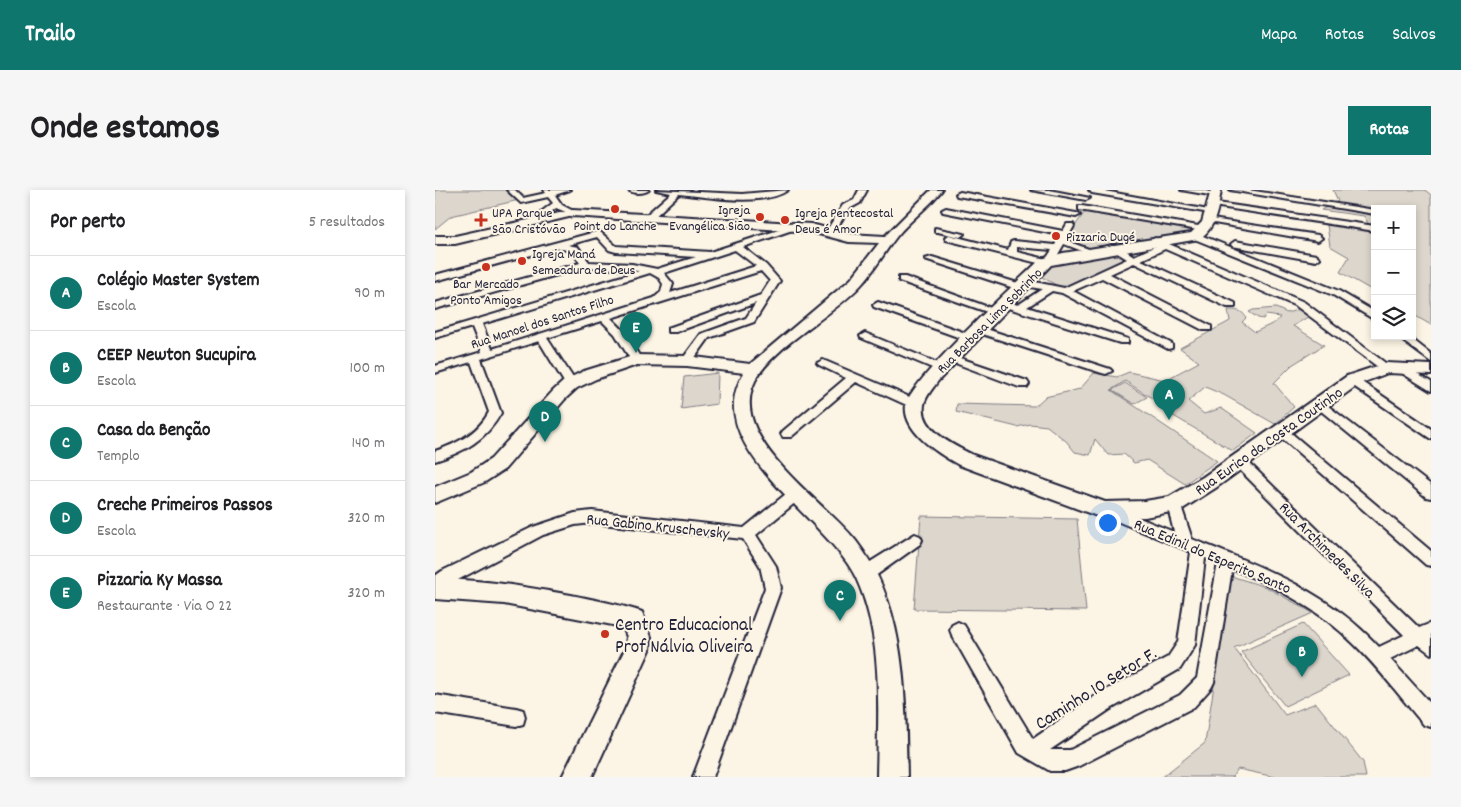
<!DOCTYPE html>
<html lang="pt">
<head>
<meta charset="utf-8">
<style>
	body { margin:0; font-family:Dekko,sans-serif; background:#f6f6f6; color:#202124 }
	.controls { position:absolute; right:15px; top:15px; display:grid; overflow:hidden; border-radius:0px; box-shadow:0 2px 8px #0003 }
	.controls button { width:45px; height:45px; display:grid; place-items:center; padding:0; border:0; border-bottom:1px solid #e0e0e0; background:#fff; color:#202124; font:25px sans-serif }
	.you { position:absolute; left:672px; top:332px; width:18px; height:18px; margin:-12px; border:4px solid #fff; border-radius:50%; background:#1a73e8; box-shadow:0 0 0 8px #1a73e833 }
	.badge { display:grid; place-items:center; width:32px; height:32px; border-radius:50%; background:#0f766e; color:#fff; font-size:16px; font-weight:700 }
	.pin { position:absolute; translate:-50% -41px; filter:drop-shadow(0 1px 2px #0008) }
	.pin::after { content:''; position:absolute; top:26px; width:18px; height:15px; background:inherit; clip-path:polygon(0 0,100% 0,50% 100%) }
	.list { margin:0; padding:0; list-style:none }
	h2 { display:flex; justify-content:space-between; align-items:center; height:65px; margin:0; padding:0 20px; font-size:21px }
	h2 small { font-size:16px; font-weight:400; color:#757577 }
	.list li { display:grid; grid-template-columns:32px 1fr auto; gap:15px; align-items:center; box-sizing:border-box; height:75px; padding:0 20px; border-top:1px solid #e0e0e0 }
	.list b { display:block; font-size:19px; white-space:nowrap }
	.list p { margin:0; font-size:16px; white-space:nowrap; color:#757577 }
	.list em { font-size:16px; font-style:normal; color:#757577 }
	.icon { flex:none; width:28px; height:28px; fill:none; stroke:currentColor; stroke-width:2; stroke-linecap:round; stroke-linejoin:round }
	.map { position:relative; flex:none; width:996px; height:587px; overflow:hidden; border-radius:0px }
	header { display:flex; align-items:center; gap:30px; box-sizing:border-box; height:70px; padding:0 25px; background:#0f766e; color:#fff }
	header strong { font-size:24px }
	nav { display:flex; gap:28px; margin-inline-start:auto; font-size:18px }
	.intro { display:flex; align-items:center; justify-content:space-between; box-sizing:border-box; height:120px; padding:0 30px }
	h1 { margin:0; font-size:35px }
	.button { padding:12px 22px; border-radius:0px; background:#0f766e; color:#fff; font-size:18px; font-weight:700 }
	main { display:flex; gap:30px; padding:0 30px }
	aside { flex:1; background:#fff; border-radius:0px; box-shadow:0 2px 8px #0003 }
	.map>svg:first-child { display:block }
	.green { fill:#dcd6cc; stroke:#7f7c84 }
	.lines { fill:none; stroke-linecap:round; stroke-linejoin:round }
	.street-casing { stroke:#22223b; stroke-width:4 }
	.secondary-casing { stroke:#22223b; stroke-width:4 }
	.street { fill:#fcf5e5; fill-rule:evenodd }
	.secondary { fill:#fcf5e5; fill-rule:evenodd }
	.poi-dot { fill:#c8321e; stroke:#fcf5e5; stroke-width:2 }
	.labels { text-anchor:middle; stroke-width:4; stroke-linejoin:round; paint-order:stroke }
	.far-poi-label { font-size:14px; fill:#22223b; stroke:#fcf5e5; text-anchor:start }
	.far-street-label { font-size:14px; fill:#22223b; stroke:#fcf5e5 }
	.street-label { font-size:16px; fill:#22223b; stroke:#fcf5e5 }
	.near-poi-label { font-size:19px; fill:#22223b; stroke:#fcf5e5; text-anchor:start }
	.near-street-label { font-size:19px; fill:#22223b; stroke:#fcf5e5 }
</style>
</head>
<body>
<header>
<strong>Trailo</strong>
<nav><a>Mapa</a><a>Rotas</a><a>Salvos</a></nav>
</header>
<div class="intro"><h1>Onde estamos</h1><a class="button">Rotas</a></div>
<main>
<aside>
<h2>Por perto<small>5 resultados</small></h2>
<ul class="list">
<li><span class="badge">A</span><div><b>Colégio Master System</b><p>Escola</p></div><em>90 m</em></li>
<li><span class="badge">B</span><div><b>CEEP Newton Sucupira</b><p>Escola</p></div><em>100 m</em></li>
<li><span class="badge">C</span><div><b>Casa da Benção</b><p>Templo</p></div><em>140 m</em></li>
<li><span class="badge">D</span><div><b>Creche Primeiros Passos</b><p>Escola</p></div><em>320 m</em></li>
<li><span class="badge">E</span><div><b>Pizzaria Ky Massa</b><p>Restaurante · Via O 22</p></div><em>320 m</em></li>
</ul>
</aside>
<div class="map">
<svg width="996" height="587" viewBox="0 0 996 587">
	<rect width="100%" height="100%" fill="#fcf5e5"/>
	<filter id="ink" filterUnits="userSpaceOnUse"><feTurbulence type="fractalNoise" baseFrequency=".02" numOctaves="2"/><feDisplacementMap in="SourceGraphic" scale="10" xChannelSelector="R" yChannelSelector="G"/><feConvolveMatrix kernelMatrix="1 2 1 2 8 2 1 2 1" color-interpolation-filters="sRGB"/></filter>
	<g filter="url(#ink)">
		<path class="green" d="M 0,0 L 78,0 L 84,10 L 16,26 L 0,39 Z
			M 898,0 L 990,0 L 996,5 L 996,135 L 977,124 L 977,19 L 940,19 L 940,102 L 905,82 L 914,67 L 895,56 L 892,35 L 934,35 L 929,26 L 886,20 L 903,11 Z
			M 652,19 L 763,39 L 752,44 L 671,56 L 694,69 L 628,99 L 600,83 L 613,68 L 647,59 L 634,52 L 632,47 Z
			M 841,118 L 852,123 L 865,119 L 876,125 L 858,136 L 889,155 L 857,175 L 839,193 L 859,217 L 840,234 L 789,205 L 770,197 L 753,211 L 769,224 L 786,218 L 822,243 L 798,261 L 730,221 L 731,217 L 690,191 L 676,200 L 782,271 L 750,294 L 712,270 L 699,273 L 689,264 L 673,265 L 660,249 L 655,265 L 640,262 L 631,251 L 612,236 L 595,234 L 582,237 L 521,222 L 522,214 L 600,216 L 610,207 L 645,199 L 659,183 L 682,187 L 694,182 L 730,190 L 764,172 L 745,158 L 795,131 L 793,120 C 801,120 808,120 811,128 L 807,132 L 820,142 L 841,132 L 845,127 L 831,125 L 828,129 L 823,128 L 814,122 L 818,120 Z
			M 283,183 L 282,214 L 246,219 L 249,187 Z
			M 690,193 L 712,207 L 699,214 L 677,200 Z
			M 486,326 L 642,329 L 651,421 L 479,419 Z
			M 796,386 L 831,397 L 878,423 L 799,458 L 850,525 L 881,513 L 928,572 L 931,587 L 840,587 L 803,579 L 797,587 L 727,587 L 770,553 Z
			M 868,434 L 914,485 L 850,516 L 806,462 Z"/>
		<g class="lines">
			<g class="street-casing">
				<path id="street" d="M 72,0 L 80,0 L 88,8 L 111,3 L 109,0 L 135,0 L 120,5 L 127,15 L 142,23 L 138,25 L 121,18 L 104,32 L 98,32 L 98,28 L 118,13 L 113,7 L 86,13 Z
					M 193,0 L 214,0 C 209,4 198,4 193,0 Z
					M 221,0 L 307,4 L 353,0 C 330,17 272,7 244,4 L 216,30 L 210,30 L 210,26 L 236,3 Z
					M 424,0 L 432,0 L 425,13 L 414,19 L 397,45 L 391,45 L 390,43 L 408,15 L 419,10 Z
					M 596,0 L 614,0 L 655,8 L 651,10 Z
					M 654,0 L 664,0 L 779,21 L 775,23 L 657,3 Z
					M 746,0 L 767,0 L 784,4 L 780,6 Z
					M 795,0 L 813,0 L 940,20 L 940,24 Z
					M 525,2 L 641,23 L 645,25 L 641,27 L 522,6 L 521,4 Z
					M 775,12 L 940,36 L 940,41 L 778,16 L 775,16 Z
					M 647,16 L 769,37 L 773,39 L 769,41 L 644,20 L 644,16 Z
					M 511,18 L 628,41 L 632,34 L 638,34 L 639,36 L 632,49 L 640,54 L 659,61 L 655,64 L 629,54 L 618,73 L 611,75 L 511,50 L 510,48 L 514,45 L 573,60 L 576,52 L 579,51 L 620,55 L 625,45 L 508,22 L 507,20 ZM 582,57 L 617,60 L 611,69 L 582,62 Z
					M 770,28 L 883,45 L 887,48 L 883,51 L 773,32 L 769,30 Z
					M 359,35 L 366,37 L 308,57 L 331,75 L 345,91 L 319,132 L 274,148 L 256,173 L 248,173 L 246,171 L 266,144 L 311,128 L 321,113 L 241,142 L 233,142 L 233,138 L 326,105 L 335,91 L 326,81 L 176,128 L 188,140 L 207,170 L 205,172 L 197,172 L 180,144 L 167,131 L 112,148 L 142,194 L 140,197 L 132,197 L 104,151 L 46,169 L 66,223 C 51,250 29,262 0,271 L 0,261 C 22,254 43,243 54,222 L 36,172 L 0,183 L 0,176 L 47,162 L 37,137 L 0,148 L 0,142 L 204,81 L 151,77 L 0,119 L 0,113 L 145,73 L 137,61 L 122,58 L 0,91 L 0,85 L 164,41 L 181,56 L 275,62 ZM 162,47 L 174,60 L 181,62 L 261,67 L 222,79 L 197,74 L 154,72 L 143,57 L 133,55 ZM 300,60 L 321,76 L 235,103 L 238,94 L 229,83 ZM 215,83 L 224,88 L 228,94 L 226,102 L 219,108 L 57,159 L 47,134 Z
					M 500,38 L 529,44 L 525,47 L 503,42 L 500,42 Z
					M 757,44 L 763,44 L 904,101 L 940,122 L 940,130 L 898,105 L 757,48 Z
					M 720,48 L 869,112 L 957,178 L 951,181 L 947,180 L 861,116 L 730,59 L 706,70 L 800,113 L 800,117 L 792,117 L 699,73 L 675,84 L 776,136 L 776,140 L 768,140 L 667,88 L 638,101 L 737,154 L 737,158 L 733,159 L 627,103 L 617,101 L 592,117 L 693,149 L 693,153 L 685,153 L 567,116 L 566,114 L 571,111 L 583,115 L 607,99 L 589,96 L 588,99 L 582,99 L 490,69 L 497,67 L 586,94 L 587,91 L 590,90 L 629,98 L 692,69 L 676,59 L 676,55 L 682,55 L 699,66 L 723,55 L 716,51 Z
					M 800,51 L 881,65 L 885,68 L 881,71 L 797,56 L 796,54 Z
					M 464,87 L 470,87 L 567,122 L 562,125 L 558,124 L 464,91 Z
					M 443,112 L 539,146 L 540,148 L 539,150 L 531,150 L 439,117 L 438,115 Z
					M 545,137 L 675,179 L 677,181 L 671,184 L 667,183 L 541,142 L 541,138 Z
					M 430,143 L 510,176 L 512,178 L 506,181 L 502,180 L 426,148 L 425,146 Z
					M 961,146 L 973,146 L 996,164 L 996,172 Z
					M 516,165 L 592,191 L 594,194 L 592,197 L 584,197 L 512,170 L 510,168 Z
					M 388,170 L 484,211 L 486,214 L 480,218 L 476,217 L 421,192 L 356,247 L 348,247 L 346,244 L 348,241 L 411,188 L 384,175 L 382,173 Z
					M 966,175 L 996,192 L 996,201 L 962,180 L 960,178 Z
					M 918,186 L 996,239 L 996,249 L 914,193 L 912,190 Z
					M 884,209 L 996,295 L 996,308 L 991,307 L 880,216 L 878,213 L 880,210 Z
					M 845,236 L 849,237 L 996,361 L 996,376 L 991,375 L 841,243 L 839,240 Z
					M 804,266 L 809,268 L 984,438 L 996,433 L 996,464 L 984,455 L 955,469 L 996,514 L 996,537 L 989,535 C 966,508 944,478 918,453 C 884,419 841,397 797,379 L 779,492 L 776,498 L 759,517 L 644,576 L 630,581 L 615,581 L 584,563 L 517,445 L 515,440 L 517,435 L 523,432 L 529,435 L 598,549 L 660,506 L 733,467 L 743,452 L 756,362 L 665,324 L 663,320 L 665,316 L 670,314 L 739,342 L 732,314 L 734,310 L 744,310 L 757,349 C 825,376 893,401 944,457 L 969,445 L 799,274 L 797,271 L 799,268 ZM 770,368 L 783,373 L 762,488 L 745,505 L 635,560 L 615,560 L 674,520 L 745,479 L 760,455 Z
					M 362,298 L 367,299 L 369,303 L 367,307 L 321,345 L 341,376 L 346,398 L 278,587 L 258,587 L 330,398 L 325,376 L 308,349 L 157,333 L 140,335 L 108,345 L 0,402 L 0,386 L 7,381 L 98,337 L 140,323 L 157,321 L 309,338 L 357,299 Z
					M 480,344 L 485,346 L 487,350 L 485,354 L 436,389 L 430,391 L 424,389 L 422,384 L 424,379 Z
					M 0,505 L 81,518 L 88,520 L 90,527 L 88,534 L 81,536 L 0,523 Z"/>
			</g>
			<g class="secondary-casing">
				<path id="secondary" d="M 496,0 L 507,0 C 494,17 476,29 462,46 C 450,61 440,80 426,95 C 399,125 338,156 320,191 C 291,249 390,311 421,351 C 473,418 470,507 472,587 L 442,587 C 443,521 449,449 421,388 C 392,327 262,256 309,183 L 252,176 L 202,175 L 161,189 L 142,198 L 130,209 L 70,279 L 50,292 L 0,313 L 0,297 L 36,282 L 56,269 L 118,201 L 130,190 L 149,181 L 201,165 L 252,166 L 315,174 L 416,89 L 444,53 L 414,52 L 376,42 L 138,26 L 20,54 L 0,54 L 0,46 L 20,46 L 138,20 L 376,34 L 414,44 L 450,46 Z
					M 776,0 L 786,0 C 783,18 781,38 764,49 L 616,75 L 503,191 C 499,197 490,207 489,215 C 485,240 520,256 538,265 L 670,312 L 710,311 L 734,307 L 768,287 L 912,186 L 951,173 L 996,175 L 996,185 L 953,183 L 924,194 L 782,297 L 746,320 L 710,327 L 669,328 L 662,326 L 524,275 C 505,265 467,241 471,215 C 475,191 583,91 606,69 L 628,63 L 756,43 L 767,32 Z
					M 0,389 C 46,389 91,397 136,405 C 160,410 184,414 207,422 L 216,447 L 215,460 L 157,587 L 127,587 L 190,459 L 192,447 L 188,437 L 69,414 L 0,409 Z"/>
			</g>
			<use href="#street" class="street"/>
			<use href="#secondary" class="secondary"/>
		</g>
	</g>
	<g class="poi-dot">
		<circle cx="180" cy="19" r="5"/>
		<circle cx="325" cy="27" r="5"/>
		<path d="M43.5 22.5h5v5h5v5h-5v5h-5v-5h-5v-5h5z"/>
		<circle cx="350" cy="30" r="5"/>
		<circle cx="621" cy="46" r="5"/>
		<circle cx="87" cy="71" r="5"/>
		<circle cx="51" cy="77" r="5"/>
		<circle cx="170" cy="444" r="5"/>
	</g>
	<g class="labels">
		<g class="far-poi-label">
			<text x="315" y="24" text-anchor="end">Igreja<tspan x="315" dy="16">Evangélica Sião</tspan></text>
			<text x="57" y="27">UPA Parque<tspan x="57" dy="16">São Cristóvão</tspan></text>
			<text x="360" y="27">Igreja Pentecostal<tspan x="360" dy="16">Deus é Amor</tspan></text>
			<text x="180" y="40" text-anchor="middle">Point do Lanche</text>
			<text x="631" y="51">Pizzaria Dugé</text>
			<text x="97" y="68">Igreja Maná<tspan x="97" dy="16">Semeadura de Deus</tspan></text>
			<text x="51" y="98" text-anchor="middle">Bar Mercado<tspan x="51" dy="16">Ponto Amigos</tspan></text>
		</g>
		<g class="far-street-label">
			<text transform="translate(554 130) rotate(-45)" y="5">Rua Barbosa Lima Sobrinho</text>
			<text transform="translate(107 131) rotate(-18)" y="5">Rua Manoel dos Santos Filho</text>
		</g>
		<g class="street-label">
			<text transform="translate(833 250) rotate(-35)" y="6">Rua Eurico da Costa Coutinho</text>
			<text transform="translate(223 335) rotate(6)" y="6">Rua Gabino Kruschevsky</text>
			<text transform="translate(893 359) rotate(45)" y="6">Rua Archimedes Silva</text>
			<text transform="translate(778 365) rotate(23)" y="6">Rua Edinil do Esperito Santo</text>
		</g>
		<g class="near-poi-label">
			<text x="180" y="440">Centro Educacional<tspan x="180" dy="22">Prof Nálvia Oliveira</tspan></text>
		</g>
		<g class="near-street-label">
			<text transform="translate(660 497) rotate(-32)" y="7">Caminho 10 Setor F.</text>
		</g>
	</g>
</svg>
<div class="controls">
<button>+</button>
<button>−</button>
<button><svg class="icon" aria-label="layers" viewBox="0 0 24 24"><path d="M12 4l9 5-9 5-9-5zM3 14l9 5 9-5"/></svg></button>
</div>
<div class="you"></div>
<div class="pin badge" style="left:734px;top:230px">A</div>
<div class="pin badge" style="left:867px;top:487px">B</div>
<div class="pin badge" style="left:405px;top:431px">C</div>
<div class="pin badge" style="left:110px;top:252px">D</div>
<div class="pin badge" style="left:201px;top:163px">E</div>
</div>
</main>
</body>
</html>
